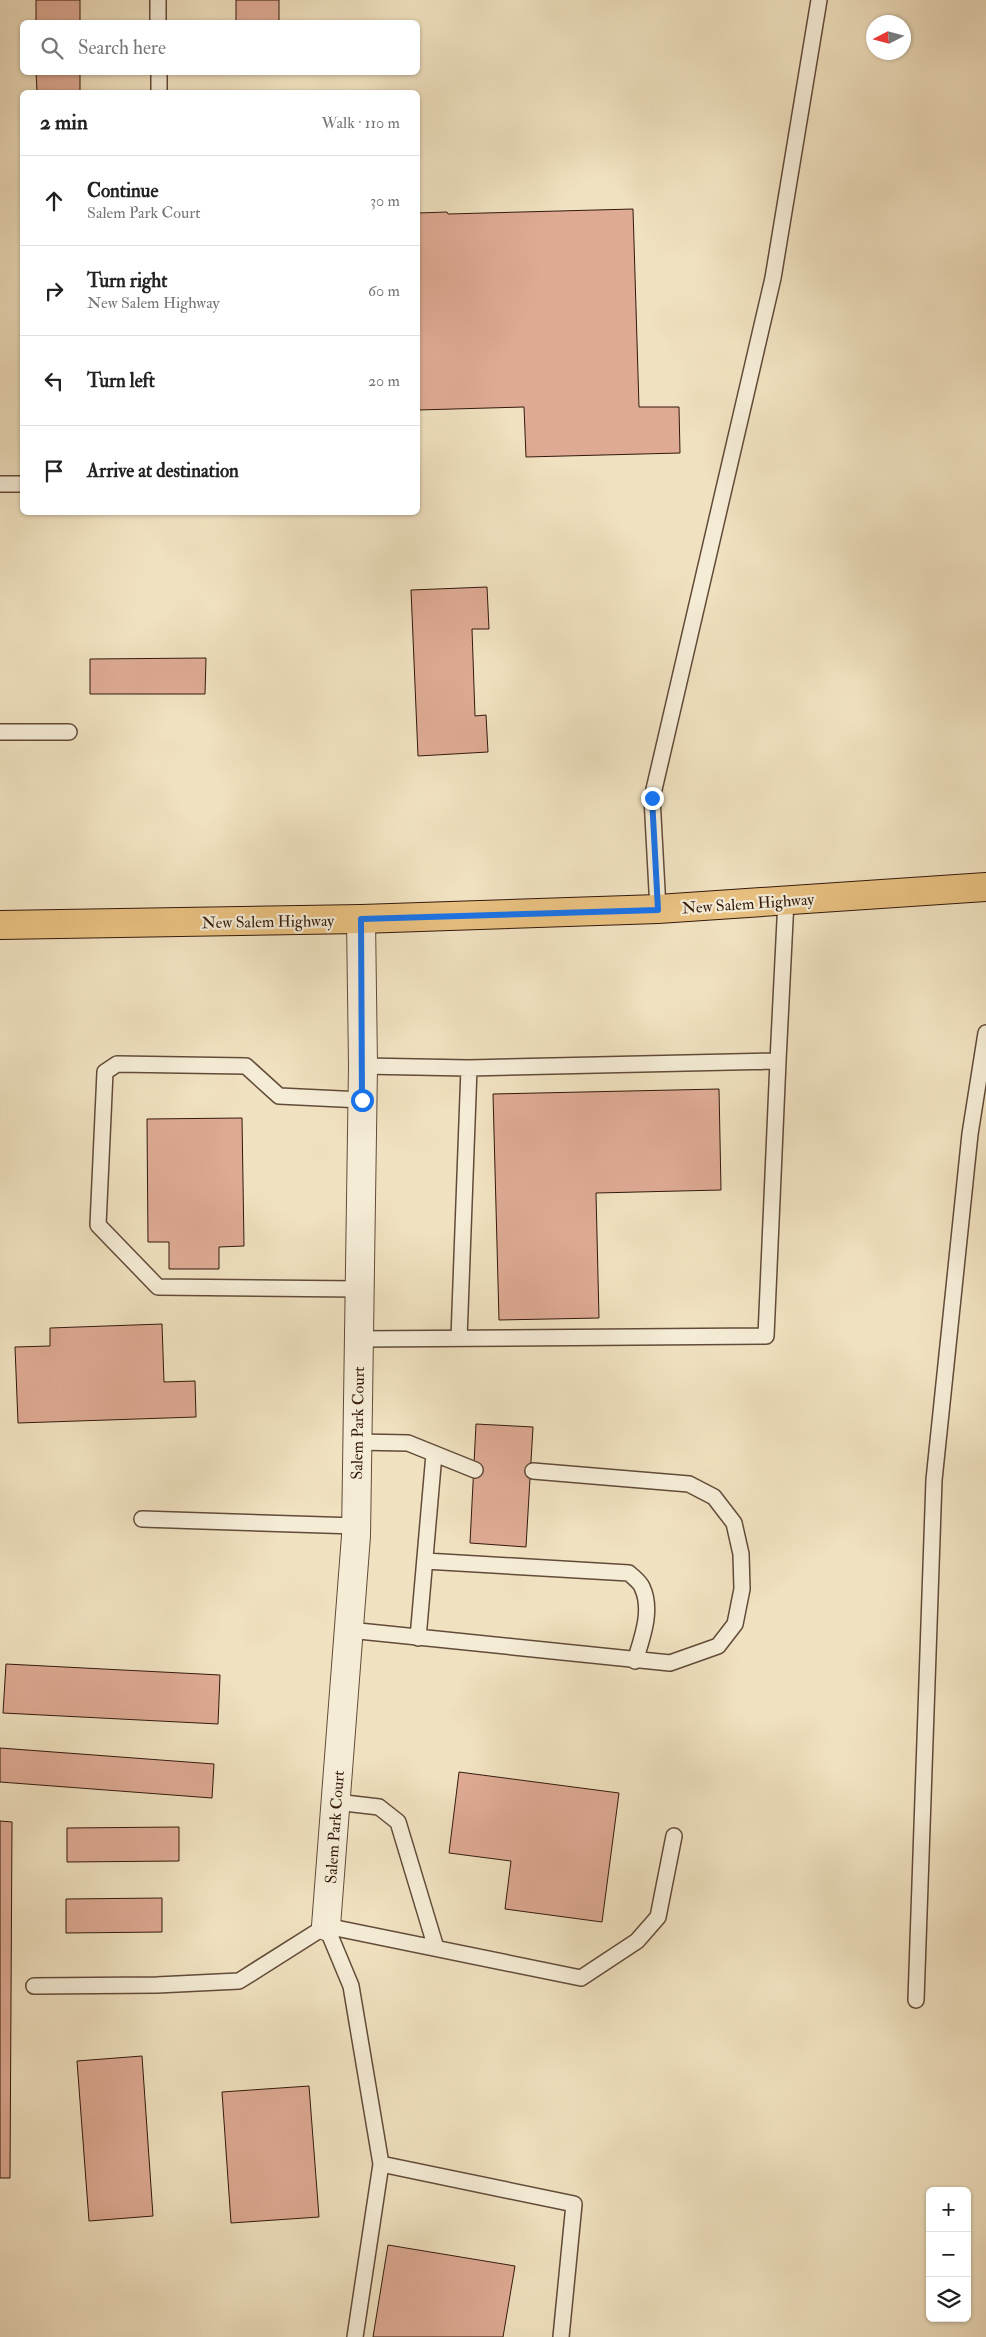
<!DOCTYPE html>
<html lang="en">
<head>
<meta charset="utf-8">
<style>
	body { margin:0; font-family:"IM FELL Double Pica",serif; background:#f6f6f6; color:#222 }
	.controls { position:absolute; right:15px; bottom:15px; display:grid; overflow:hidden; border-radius:8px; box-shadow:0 1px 4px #0004 }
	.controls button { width:45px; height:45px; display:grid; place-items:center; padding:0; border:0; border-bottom:1px solid #e0e0e0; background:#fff; color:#222; font:25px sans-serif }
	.compass { position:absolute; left:866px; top:15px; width:45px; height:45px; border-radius:50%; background:#fff; box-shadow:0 1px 4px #0004; rotate:264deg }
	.stop { position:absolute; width:15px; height:15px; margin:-11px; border:4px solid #1a73e8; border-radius:50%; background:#fff }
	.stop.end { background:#1a73e8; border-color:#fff; box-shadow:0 1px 5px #0008 }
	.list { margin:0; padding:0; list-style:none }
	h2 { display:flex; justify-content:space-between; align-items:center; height:65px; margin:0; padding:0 20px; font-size:21px }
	h2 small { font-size:16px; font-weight:400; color:#767676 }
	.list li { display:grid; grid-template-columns:32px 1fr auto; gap:15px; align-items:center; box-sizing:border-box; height:90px; padding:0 20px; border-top:1px solid #e0e0e0 }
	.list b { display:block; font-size:19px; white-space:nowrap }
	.list p { margin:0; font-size:16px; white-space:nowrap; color:#767676 }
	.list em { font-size:16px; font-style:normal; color:#767676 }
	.icon { flex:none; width:28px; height:28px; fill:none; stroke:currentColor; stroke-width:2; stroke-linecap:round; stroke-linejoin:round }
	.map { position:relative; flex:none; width:986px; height:2337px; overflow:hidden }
	.search { position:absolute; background:#fff; box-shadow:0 1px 4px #0004; left:20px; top:20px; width:400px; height:55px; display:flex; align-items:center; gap:12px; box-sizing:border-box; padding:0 18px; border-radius:8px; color:#767676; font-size:19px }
	.panel { position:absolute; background:#fff; box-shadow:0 1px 4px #0004; left:20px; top:90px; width:400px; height:425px; border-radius:8px }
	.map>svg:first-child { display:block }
	.building { fill:#deaa94; stroke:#33190b }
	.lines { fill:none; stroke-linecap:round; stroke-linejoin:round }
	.service-casing { stroke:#624b38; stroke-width:18 }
	.minor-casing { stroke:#624b38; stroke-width:30 }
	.primary-casing { stroke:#33190b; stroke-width:30 }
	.service { stroke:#f5ecd6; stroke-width:15 }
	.minor { stroke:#f5ecd6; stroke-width:28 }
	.primary { stroke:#e8c080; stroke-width:28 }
	.route { stroke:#1a73e8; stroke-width:6 }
	.labels { text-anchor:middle; stroke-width:4.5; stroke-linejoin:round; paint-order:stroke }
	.street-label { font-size:16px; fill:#33190b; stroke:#f5ecd6 }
</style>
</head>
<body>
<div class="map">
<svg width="986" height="2337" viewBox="0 0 986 2337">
	<rect width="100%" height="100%" fill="#f0e1c0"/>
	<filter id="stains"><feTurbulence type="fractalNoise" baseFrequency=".004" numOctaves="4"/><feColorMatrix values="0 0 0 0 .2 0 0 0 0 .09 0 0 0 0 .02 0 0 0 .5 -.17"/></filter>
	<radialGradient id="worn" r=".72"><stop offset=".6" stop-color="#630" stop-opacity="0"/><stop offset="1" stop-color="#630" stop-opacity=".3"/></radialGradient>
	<path class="building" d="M 36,0 L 80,0 L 80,22 L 36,22 Z
		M 236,0 L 279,0 L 279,22 L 236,22 Z
		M 36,72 L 80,72 L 80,92 L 37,92 Z
		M 633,209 L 639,407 L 679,407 L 680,453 L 526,457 L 524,407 L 418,410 L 418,213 L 447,212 L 448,214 Z
		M 487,587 L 489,629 L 472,629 L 475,716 L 486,715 L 488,752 L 418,756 L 411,590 Z
		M 206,658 L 205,694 L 90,694 L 90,659 Z
		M 719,1089 L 721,1190 L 596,1193 L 599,1318 L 499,1320 L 493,1094 Z
		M 242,1118 L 244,1246 L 219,1247 L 219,1269 L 169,1269 L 169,1242 L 148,1242 L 147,1119 Z
		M 162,1324 L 164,1382 L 195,1381 L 196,1417 L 18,1423 L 15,1347 L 50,1346 L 50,1328 Z
		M 476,1424 L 533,1427 L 526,1547 L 470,1543 Z
		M 6,1664 L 220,1675 L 218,1724 L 3,1713 Z
		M 0,1748 L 214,1764 L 212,1798 L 0,1782 Z
		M 459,1772 L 619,1793 L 602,1922 L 505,1909 L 511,1861 L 449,1853 Z
		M 0,1821 L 12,1822 L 10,2178 L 0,2178 Z
		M 179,1827 L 179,1861 L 67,1862 L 67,1828 Z
		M 162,1898 L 162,1932 L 66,1933 L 66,1899 Z
		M 142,2056 L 153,2216 L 89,2221 L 77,2061 Z
		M 309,2086 L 319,2217 L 231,2223 L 222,2092 Z
		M 388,2245 L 515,2266 L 503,2337 L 373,2337 Z"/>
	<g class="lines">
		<g class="service-casing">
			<path id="service" d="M 158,0 L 158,22
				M 159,72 L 159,92
				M 0,484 L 22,484
				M 0,732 L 69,732
				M 658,909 L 652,798 L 773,278 L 819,0
				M 363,1066 L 469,1068 L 778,1061 L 786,900
				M 358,1289 L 158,1287 L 98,1225 L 105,1072 L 117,1064 L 246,1066 L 279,1096 L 362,1100
				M 459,1338 L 469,1068
				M 357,1339 L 766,1336 L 778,1061
				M 357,1442 L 408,1443 L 475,1470
				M 142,1519 L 356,1526
				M 425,1561 L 629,1573 C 633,1577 640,1582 642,1587 C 653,1610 642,1638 635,1661
				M 349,1630 L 670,1663 L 718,1646 L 735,1624 L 742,1589 L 741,1554 L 734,1523 L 714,1497 L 689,1484 L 533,1471
				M 418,1638 L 434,1454
				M 336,1802 L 379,1807 L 398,1822 L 436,1948
				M 326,1926 L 351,1986 L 381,2164 L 355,2337
				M 34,1986 L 157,1985 L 239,1981 L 326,1926 L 581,1978 L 637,1941 L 658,1917 L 674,1836
				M 916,2000 L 934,1480 L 970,1134 L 986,1033
				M 381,2164 L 574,2204 L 561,2337"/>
		</g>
		<g class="minor-casing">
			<path id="minor" d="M 326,1926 L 356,1536 L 363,1066 L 361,919"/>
		</g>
		<g class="primary-casing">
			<path id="primary" d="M 0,925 L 361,919 L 658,909 L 986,887"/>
		</g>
		<use href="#service" class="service"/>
		<use href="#minor" class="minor"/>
		<use href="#primary" class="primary"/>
	</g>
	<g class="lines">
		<path class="route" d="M 362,1100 L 361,919 L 658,910 L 652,798"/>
	</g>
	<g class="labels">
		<g class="street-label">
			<text transform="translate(748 903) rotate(-4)" y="6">New Salem Highway</text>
			<text transform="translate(268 921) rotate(-1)" y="6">New Salem Highway</text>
			<text transform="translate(357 1423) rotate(-89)" y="6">Salem Park Court</text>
			<text transform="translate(334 1827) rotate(-86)" y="6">Salem Park Court</text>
		</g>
	</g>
	<rect width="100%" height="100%" filter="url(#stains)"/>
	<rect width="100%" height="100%" fill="url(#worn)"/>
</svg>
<div class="controls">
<button>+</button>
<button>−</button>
<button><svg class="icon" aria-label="layers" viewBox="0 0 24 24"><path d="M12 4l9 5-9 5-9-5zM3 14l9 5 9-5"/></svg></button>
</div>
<svg class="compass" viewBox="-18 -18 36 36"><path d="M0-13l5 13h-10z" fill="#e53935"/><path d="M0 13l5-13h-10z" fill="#767676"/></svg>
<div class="stop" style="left:362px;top:1100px"></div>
<div class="stop end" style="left:652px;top:798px"></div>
<div class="search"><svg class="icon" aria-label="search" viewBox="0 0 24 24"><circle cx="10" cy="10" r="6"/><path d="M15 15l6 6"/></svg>Search here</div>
<section class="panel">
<h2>2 min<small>Walk · 110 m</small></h2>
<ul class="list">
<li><svg class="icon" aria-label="ahead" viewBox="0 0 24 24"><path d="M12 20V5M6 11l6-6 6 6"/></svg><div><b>Continue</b><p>Salem Park Court</p></div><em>30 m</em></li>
<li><svg class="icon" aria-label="right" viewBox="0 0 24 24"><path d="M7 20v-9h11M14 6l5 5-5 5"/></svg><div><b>Turn right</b><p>New Salem Highway</p></div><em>60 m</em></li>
<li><svg class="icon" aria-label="left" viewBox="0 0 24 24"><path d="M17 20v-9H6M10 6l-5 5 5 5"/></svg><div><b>Turn left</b></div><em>20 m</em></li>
<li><svg class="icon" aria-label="arrive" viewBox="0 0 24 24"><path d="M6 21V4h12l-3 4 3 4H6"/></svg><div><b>Arrive at destination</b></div></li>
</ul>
</section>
</div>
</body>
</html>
